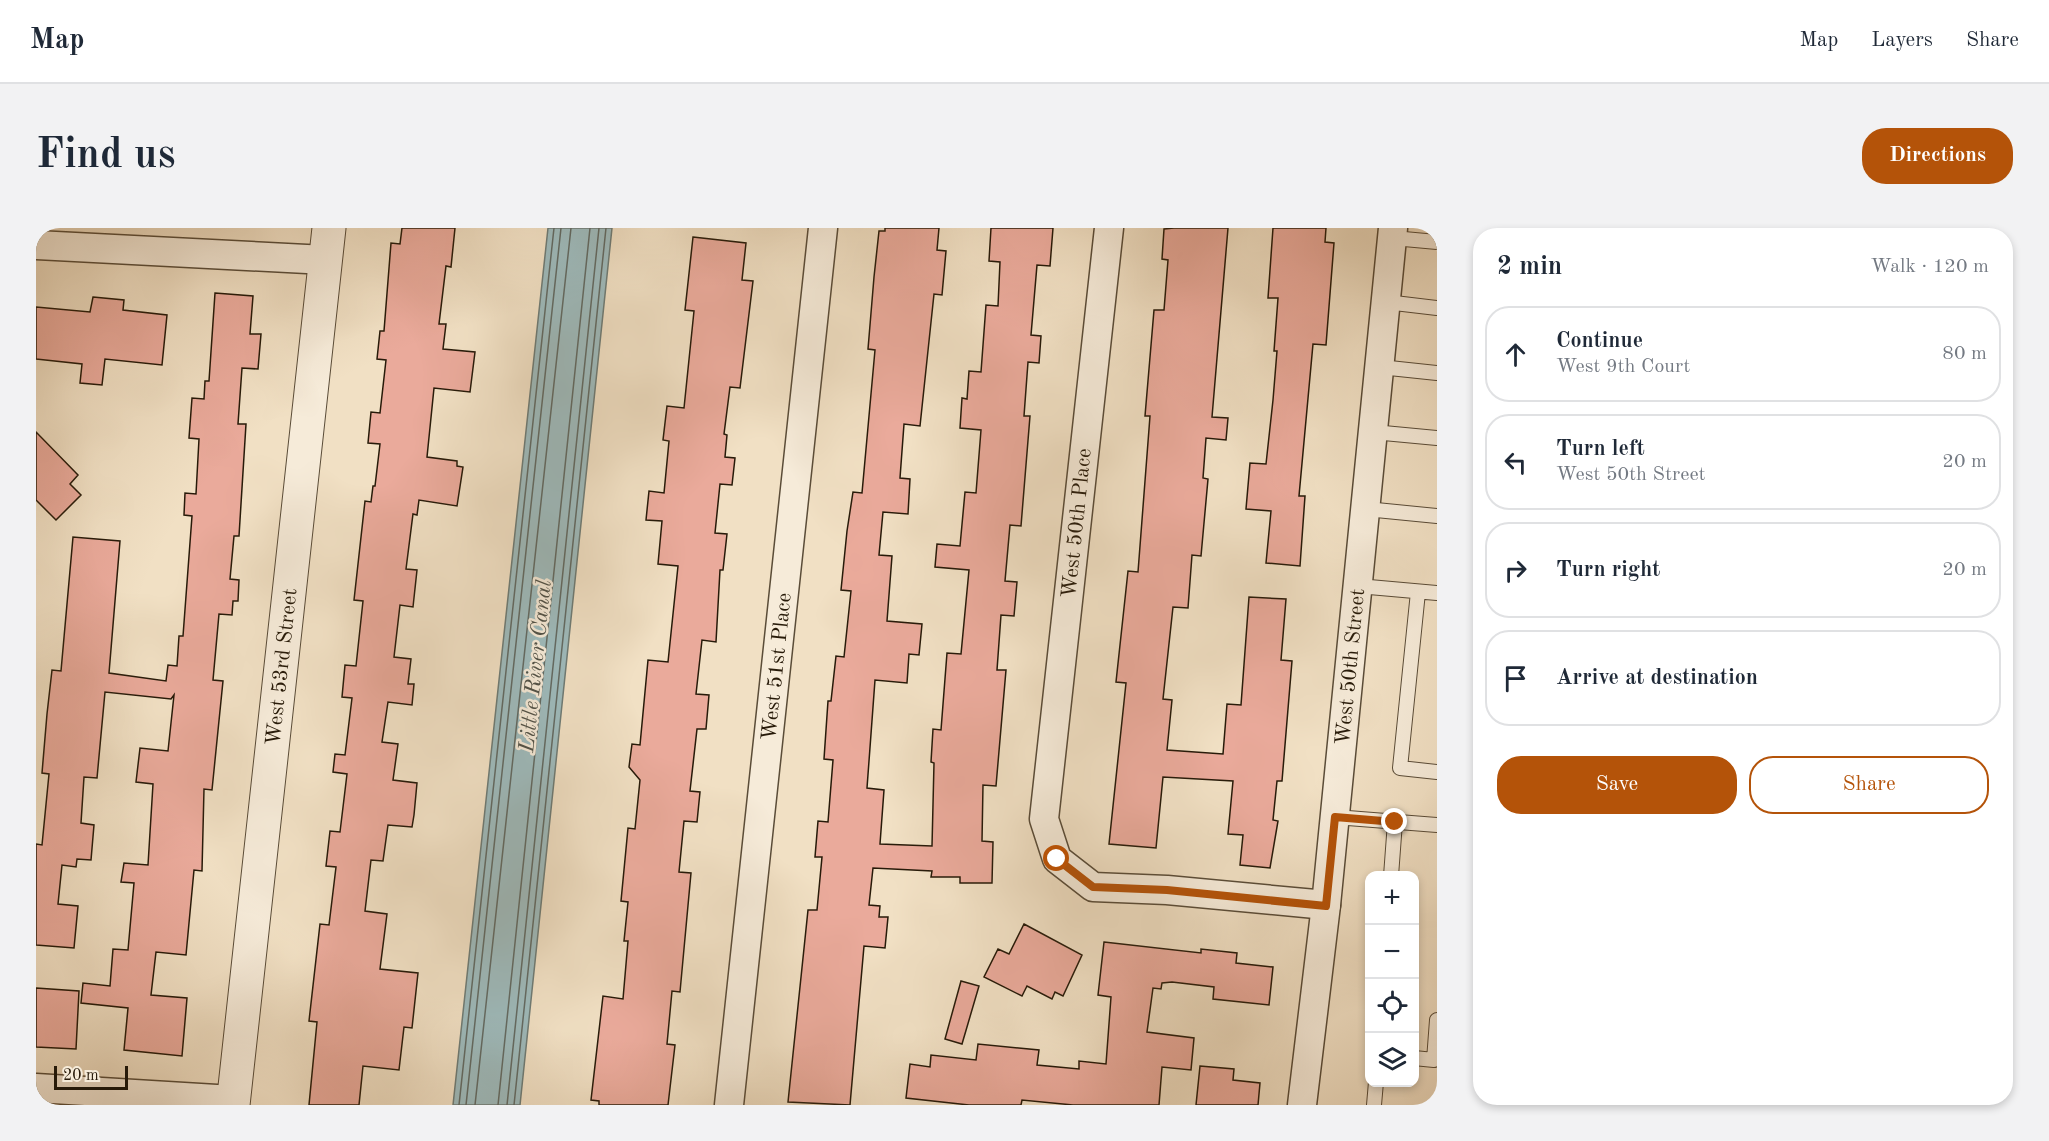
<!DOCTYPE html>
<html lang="en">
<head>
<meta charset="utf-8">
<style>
	body { margin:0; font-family:"Old Standard TT",serif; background:#f2f2f3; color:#1f2937 }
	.controls { position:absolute; right:18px; bottom:18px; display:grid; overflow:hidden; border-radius:12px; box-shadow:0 3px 9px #0003 }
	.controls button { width:54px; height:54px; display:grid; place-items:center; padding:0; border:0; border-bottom:2px solid #e0e1e3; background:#fff; color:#1f2937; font:30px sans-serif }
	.scale { position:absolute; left:18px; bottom:15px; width:74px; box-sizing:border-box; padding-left:6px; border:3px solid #271a09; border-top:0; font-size:16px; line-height:21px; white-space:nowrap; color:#271a09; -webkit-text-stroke:4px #f6ebd9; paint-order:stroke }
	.stop { position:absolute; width:18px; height:18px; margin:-14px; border:4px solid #b45309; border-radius:50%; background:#fff }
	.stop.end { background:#b45309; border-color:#fff; box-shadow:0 2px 6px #0008 }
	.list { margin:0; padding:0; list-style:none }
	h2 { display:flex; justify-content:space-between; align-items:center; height:78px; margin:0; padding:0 24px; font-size:26px }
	h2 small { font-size:20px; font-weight:400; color:#747a83 }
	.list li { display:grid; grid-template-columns:39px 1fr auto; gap:18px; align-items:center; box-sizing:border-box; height:96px; margin:0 12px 12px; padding:0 12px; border:2px solid #e0e1e3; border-radius:24px }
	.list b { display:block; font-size:22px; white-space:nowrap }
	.list p { margin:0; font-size:20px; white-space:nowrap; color:#747a83 }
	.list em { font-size:20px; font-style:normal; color:#747a83 }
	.actions { display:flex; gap:12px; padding:18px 24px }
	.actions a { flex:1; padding:14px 0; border:2px solid #b45309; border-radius:24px; text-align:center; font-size:21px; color:#b45309 }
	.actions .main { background:#b45309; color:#fff }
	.icon { flex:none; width:33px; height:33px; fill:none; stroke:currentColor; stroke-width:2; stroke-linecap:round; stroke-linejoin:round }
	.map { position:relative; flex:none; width:1401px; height:877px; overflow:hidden; border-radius:24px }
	header { display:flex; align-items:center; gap:36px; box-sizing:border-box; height:84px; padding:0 30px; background:#fff; border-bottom:2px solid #e0e1e3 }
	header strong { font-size:28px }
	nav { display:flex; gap:33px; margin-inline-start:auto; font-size:21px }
	.intro { display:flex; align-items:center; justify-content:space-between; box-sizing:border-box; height:144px; padding:0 36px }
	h1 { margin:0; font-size:42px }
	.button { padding:15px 27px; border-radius:24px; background:#b45309; color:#fff; font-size:21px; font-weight:700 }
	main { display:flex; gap:36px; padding:0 36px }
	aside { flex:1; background:#fff; border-radius:24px; box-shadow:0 3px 9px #0003 }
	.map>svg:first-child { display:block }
	.water { fill:#9ebbbd; stroke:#6e7b75; stroke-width:1.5 }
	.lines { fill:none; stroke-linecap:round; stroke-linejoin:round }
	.shore { stroke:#626a63; stroke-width:1.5 }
	.building { fill:#eaaa9b; stroke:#271a09; stroke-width:1.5 }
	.service-casing { stroke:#5a4c38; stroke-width:16 }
	.minor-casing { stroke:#5a4c38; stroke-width:31 }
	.tertiary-casing { stroke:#5a4c38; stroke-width:35 }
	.service { stroke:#f6ebd9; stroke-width:14 }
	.minor { stroke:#f6ebd9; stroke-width:28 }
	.tertiary { stroke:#f6ebd9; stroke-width:33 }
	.route { stroke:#b45309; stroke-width:8 }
	.labels { text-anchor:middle; stroke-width:5; stroke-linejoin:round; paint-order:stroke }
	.street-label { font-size:21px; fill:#271a09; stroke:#f6ebd9 }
	.water-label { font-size:22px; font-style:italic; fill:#515248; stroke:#f6ebd9 }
</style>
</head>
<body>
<header>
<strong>Map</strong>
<nav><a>Map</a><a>Layers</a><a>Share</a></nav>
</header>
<div class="intro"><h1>Find us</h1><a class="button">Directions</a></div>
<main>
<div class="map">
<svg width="1401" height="877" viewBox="0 0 1401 877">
	<rect width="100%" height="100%" fill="#f1e0c4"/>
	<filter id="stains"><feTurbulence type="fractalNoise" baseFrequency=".00333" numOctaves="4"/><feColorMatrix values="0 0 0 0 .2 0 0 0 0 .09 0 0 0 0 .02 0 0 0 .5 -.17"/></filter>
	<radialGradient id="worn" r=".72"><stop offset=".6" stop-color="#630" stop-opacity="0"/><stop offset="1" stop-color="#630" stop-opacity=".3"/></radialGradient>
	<path class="water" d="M 512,0 L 576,0 L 484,877 L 417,877 Z"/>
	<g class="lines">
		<path class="shore" d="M 423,877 L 518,0
			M 430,877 L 525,0
			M 439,877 L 535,0
			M 462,877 L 554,0
			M 471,877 L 563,0
			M 478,877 L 570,0"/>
	</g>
	<path class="building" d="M 366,0 L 419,0 L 415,39 L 410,38 L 403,96 L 410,96 L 407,121 L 439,124 L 434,164 L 398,160 L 391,229 L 421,233 L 421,238 L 427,239 L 421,278 L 383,272 L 381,287 L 377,286 L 370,341 L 381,342 L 377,379 L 364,377 L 358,429 L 375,431 L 372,456 L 378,456 L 376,477 L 352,474 L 346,514 L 362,516 L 357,552 L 381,555 L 378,587 L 376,599 L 352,597 L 347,633 L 335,632 L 329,683 L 351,686 L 344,741 L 382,745 L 376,800 L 368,799 L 363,842 L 327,838 L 323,877 L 273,877 L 281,794 L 273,793 L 284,696 L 293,697 L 300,639 L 290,638 L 294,603 L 304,604 L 311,546 L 297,544 L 299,526 L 309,527 L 316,470 L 306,469 L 309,437 L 320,438 L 327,373 L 318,372 L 329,273 L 335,274 L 337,258 L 339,258 L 344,216 L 332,215 L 335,184 L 344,185 L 350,132 L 341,131 L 344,103 L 348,103 L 355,15 L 364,16 Z
		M 849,0 L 903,0 L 901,22 L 910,23 L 906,67 L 898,66 L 884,198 L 868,196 L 864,250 L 874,251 L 872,286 L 847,284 L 843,327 L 856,328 L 851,393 L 886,396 L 883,427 L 873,426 L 871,455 L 839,452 L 831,560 L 848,562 L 844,616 L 896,618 L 898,535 L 895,534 L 897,501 L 905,502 L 911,425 L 925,426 L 933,342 L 899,339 L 901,316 L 924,318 L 929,264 L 940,265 L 945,202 L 924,200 L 926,170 L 931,171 L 933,143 L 945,144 L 950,77 L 962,78 L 964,34 L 953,33 L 955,0 L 1017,0 L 1014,38 L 1001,37 L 995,107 L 1005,108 L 1003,135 L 992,134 L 988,188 L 994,188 L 985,298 L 974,297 L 969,353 L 981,354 L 978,388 L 965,387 L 961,442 L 970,442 L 960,558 L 947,557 L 946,613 L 957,614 L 956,655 L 924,655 L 924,649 L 895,649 L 896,643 L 837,640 L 833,677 L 844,678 L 843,689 L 852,689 L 849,720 L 828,718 L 814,877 L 752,874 L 772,682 L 781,682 L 786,629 L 779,629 L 782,593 L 792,594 L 797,532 L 788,531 L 792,473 L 795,473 L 800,428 L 808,429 L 815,363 L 805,362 L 811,303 L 817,264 L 826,265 L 839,122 L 832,121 L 838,49 L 843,3 L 849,3 Z
		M 1138,0 L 1192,0 L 1176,189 L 1192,190 L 1190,212 L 1170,210 L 1167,250 L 1172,251 L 1165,328 L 1156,327 L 1152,380 L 1137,379 L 1127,471 L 1136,472 L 1131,522 L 1187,526 L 1191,476 L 1205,477 L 1213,369 L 1250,371 L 1245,432 L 1256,433 L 1246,553 L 1241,553 L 1237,592 L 1242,593 L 1234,640 L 1204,637 L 1207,607 L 1192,606 L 1197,553 L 1127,549 L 1120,620 L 1073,616 L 1090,455 L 1080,454 L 1092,343 L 1102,344 L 1114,188 L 1109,188 L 1118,82 L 1128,82 L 1132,32 L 1126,31 L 1128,1 Z
		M 1237,0 L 1290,0 L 1289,14 L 1298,15 L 1290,117 L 1277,116 L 1263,268 L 1269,268 L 1264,338 L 1230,335 L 1235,283 L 1210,281 L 1214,235 L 1230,236 L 1237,172 L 1241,123 L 1238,123 L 1242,70 L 1232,70 Z
		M 657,9 L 710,15 L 706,52 L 717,53 L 704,160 L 694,159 L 688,206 L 691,207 L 689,229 L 699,230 L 696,257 L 684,256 L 679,305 L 691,306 L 687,342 L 684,342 L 680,414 L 666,412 L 660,466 L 673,467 L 670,501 L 661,501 L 654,563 L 664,564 L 661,594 L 648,593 L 643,644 L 655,645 L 644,764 L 636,763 L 631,816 L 639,817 L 632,877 L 563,877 L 563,873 L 555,872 L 567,768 L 587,771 L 592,713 L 588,713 L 592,674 L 585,673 L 592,600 L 599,601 L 604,552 L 593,539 L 596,516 L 604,517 L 612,432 L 632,434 L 642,338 L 622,336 L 626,293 L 610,292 L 613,263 L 628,265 L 633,213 L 627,212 L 631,178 L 648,180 L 658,83 L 649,82 Z
		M 179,65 L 217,68 L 214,106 L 225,106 L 222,141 L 206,140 L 202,196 L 210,196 L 203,308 L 198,308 L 194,351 L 203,352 L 202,373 L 197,373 L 196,387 L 183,386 L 177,452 L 187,453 L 176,562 L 168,561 L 166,643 L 158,642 L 150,727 L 120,724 L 115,767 L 151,770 L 146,828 L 88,822 L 92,780 L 45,775 L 47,755 L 74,758 L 77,721 L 92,722 L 98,655 L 85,654 L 88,635 L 112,637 L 117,556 L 100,554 L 104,520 L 132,523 L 138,467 L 135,471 L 69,464 L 61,550 L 48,549 L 45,595 L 58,597 L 55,632 L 41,631 L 40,639 L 26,637 L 22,676 L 42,678 L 38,720 L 0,717 L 0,616 L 6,617 L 13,546 L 6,545 L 11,486 L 16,442 L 25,443 L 37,309 L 84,313 L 73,445 L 130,453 L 132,437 L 141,438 L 143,408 L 147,408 L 156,288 L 148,287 L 149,265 L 160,266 L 163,211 L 153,210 L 156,170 L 168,171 L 169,153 L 173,153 Z
		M 57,69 L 88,72 L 87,82 L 131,87 L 126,137 L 69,131 L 66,157 L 44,155 L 46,136 L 0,131 L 0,79 L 54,84 Z
		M 0,204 L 42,247 L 34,256 L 45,267 L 20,292 L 0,272 Z
		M 988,696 L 1046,727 L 1027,768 L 1019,764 L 1016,771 L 991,758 L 986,768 L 948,749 L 962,721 L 973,726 Z
		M 1068,714 L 1165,725 L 1165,721 L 1201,725 L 1200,735 L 1237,739 L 1233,777 L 1177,771 L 1178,759 L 1136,754 L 1126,755 L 1125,761 L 1117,760 L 1111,804 L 1158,810 L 1155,842 L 1126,839 L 1123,877 L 1037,877 L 986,872 L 985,877 L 933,877 L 870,870 L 874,836 L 894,839 L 895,827 L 940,832 L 942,816 L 1003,822 L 1001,837 L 1043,841 L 1043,833 L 1070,836 L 1075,769 L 1062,767 Z
		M 925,753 L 943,758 L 926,816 L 909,811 Z
		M 0,760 L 43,763 L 40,821 L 0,819 Z
		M 1164,838 L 1198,841 L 1197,852 L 1224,855 L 1222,877 L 1160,877 Z"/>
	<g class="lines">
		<g class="service-casing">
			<path id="service" d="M 1357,10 L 1401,14
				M 1350,74 L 1401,80
				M 1344,139 L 1401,145
				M 1337,204 L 1401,210
				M 1330,281 L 1401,288
				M 1322,358 L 1401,365
				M 1382,364 L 1364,540 L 1401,544
				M 1299,589 L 1401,597
				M 1355,648 L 1359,594
				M 1378,830 L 1398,832 L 1401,792
				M 1338,877 L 1340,854"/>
		</g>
		<g class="minor-casing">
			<g id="minor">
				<path d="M 1073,0 L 1008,591 L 1021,631 L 1057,659 L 1131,662 L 1290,677"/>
				<path d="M 0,17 L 290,32"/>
				<path d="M 0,860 L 197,872"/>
				<path id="s1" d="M 693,877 L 787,0"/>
				<path id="s2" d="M 1266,877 L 1290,677 L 1357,0"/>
			</g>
		</g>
		<g class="tertiary-casing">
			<g id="tertiary">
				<path id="s3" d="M 197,877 L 293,0"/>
			</g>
		</g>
		<use href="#service" class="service"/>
		<use href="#minor" class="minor"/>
		<use href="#tertiary" class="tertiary"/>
	</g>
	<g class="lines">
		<path class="route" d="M 1021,631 L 1057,659 L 1131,662 L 1290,678 L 1299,589 L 1359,594"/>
	</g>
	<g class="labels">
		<g class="street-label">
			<text transform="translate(1040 295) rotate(-84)" y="7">West 50th Place</text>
			<text dy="7" stroke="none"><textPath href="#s3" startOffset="441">West 53rd Street</textPath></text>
			<text dy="7" stroke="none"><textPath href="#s1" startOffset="441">West 51st Place</textPath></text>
			<text dy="7" stroke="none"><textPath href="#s2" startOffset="441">West 50th Street</textPath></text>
		</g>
		<g class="water-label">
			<text transform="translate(498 438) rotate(-84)" y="8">Little River Canal</text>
		</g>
	</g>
	<rect width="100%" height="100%" filter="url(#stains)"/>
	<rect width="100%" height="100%" fill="url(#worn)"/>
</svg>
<div class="controls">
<button>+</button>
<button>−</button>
<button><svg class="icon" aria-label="locate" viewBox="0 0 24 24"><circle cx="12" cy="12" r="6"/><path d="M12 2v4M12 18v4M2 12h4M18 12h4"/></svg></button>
<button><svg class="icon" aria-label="layers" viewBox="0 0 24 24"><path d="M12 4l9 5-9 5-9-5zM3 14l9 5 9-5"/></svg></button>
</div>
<div class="scale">20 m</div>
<div class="stop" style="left:1021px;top:631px"></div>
<div class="stop end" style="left:1359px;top:594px"></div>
</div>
<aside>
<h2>2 min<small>Walk · 120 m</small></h2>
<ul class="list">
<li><svg class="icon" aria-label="ahead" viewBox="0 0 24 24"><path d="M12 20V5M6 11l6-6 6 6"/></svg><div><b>Continue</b><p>West 9th Court</p></div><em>80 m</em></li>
<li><svg class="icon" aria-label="left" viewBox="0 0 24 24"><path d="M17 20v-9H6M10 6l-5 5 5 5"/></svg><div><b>Turn left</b><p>West 50th Street</p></div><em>20 m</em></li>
<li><svg class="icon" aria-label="right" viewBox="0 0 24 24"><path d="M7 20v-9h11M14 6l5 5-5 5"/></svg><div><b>Turn right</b></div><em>20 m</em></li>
<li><svg class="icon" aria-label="arrive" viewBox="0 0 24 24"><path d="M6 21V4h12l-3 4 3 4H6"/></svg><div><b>Arrive at destination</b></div></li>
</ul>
<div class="actions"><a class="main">Save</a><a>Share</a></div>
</aside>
</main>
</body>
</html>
